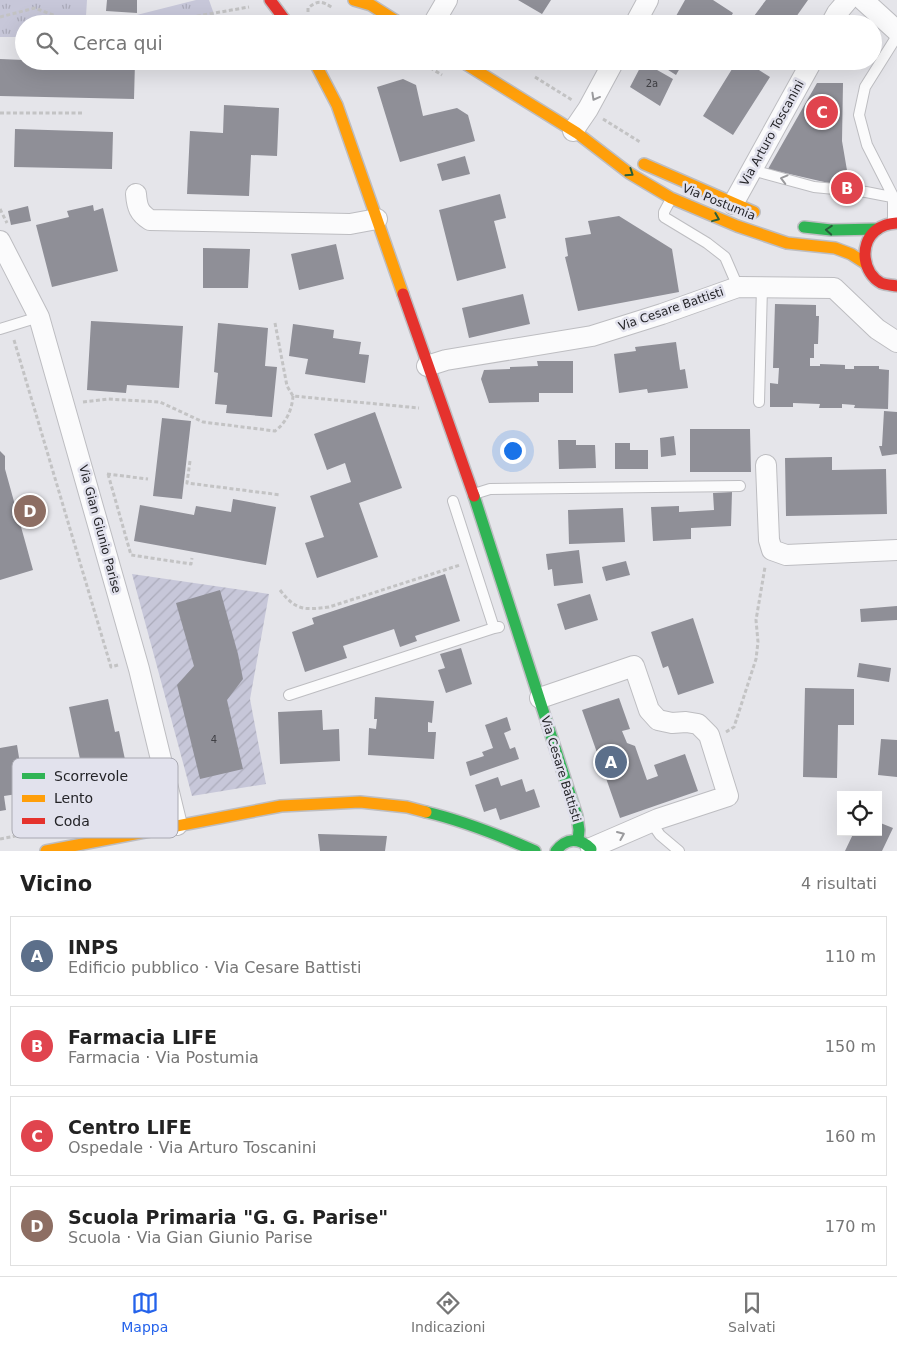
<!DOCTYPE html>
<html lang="it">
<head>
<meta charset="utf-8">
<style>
	body { margin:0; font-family:"DejaVu Sans",sans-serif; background:#f6f6f6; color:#222 }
	.controls { position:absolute; right:15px; bottom:15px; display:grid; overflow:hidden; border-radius:0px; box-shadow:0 5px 20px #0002 }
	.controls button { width:45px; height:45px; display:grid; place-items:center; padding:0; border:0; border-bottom:1px solid #e0e0e0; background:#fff; color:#222; font:25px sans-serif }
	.you { position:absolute; left:512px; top:450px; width:18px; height:18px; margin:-12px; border:4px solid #fff; border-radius:50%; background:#1a73e8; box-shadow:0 0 0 8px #1a73e833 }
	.badge { display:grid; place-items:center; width:32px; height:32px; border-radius:50%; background:#2563eb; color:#fff; font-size:16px; font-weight:700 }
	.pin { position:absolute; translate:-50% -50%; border:2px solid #fff; box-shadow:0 1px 5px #0006 }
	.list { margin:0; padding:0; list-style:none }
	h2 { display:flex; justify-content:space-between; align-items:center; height:65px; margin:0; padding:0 20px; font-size:21px }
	h2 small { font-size:16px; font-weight:400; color:#767676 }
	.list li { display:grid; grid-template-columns:32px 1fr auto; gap:15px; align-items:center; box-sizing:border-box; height:80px; margin:0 10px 10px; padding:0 10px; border:1px solid #e0e0e0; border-radius:0px }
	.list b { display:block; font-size:19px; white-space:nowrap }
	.list p { margin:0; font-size:16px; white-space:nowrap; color:#767676 }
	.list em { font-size:16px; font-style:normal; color:#767676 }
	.icon { flex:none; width:28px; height:28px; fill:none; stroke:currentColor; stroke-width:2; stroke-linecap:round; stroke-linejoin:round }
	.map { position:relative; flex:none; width:897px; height:851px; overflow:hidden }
	.search { position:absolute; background:#fff; box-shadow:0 5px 20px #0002; left:15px; right:15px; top:15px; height:55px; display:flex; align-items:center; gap:12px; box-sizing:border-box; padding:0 18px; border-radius:28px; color:#767676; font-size:19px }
	.sheet { height:425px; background:#fff }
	nav { display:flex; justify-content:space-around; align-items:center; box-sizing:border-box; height:70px; border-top:1px solid #e0e0e0; background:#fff; font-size:14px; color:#767676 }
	nav a { display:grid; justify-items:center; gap:2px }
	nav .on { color:#2563eb }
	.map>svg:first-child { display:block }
	.grass { fill:url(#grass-tufts) }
	.garden { fill:url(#garden-furrows) }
	.building { fill:#8f8f97 }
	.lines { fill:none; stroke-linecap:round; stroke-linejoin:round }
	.lane-casing { stroke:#bdbdc1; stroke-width:12 }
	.street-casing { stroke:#bdbdc1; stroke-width:22 }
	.fast-casing { stroke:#bdbdc1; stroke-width:14 }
	.slow-casing { stroke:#bdbdc1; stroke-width:14 }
	.jam-casing { stroke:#bdbdc1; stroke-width:14 }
	.path { stroke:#c3c3c4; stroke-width:3; stroke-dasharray:4 2.5; stroke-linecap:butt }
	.lane { stroke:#fbfbfc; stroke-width:10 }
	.street { stroke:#fbfbfc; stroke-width:20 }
	.fast { stroke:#30b455; stroke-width:11 }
	.slow { stroke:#ff9f0a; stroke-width:11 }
	.jam { stroke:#e5322d; stroke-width:11 }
	.oneway { stroke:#9a9a9d }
	.oneway2 { stroke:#295e3a }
	.labels { text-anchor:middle; stroke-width:5; stroke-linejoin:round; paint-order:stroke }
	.number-label { font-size:10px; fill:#3f3f44 }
	.street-label { font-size:12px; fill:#242428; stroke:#e2e2ed }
	.key { fill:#e2e2ed; stroke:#a9a9b2; stroke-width:1 }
	.key-label { font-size:14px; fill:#242428 }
</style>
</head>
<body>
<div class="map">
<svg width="897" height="851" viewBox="0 0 897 851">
	<defs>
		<pattern id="grass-tufts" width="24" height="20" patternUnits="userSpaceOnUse" patternTransform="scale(1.25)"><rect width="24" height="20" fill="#c7c7d9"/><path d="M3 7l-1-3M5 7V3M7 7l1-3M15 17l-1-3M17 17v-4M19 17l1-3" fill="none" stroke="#ababba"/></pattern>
		<pattern id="garden-furrows" width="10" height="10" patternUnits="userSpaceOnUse" patternTransform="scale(1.25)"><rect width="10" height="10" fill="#c7c7d9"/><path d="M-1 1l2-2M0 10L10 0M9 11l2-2" fill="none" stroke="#ababba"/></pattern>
	</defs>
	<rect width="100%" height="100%" fill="#e5e5ea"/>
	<path class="grass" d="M 0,0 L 87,0 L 86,16 L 105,23 L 196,0 L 209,0 L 215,17 L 188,24 L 24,24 L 24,37 L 0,37 Z"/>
	<path class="garden" d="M 132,574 L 269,594 L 250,699 L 266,784 L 192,796 Z"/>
	<path class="building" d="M 107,0 L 137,0 L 137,13 L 106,11 Z
		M 518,0 L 551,0 L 542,14 Z
		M 685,0 L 713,0 L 733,13 L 727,24 L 688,24 L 676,16 Z
		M 766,0 L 808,0 L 791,24 L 748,24 Z
		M 188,18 L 237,20 L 237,24 L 187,24 Z
		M 0,59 L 24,60 L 24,61 L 135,62 L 134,99 L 0,96 Z
		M 169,61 L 251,61 L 251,69 L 169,65 Z
		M 654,61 L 684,61 L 676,75 Z
		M 737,61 L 745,61 L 770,77 L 733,135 L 703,116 Z
		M 643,62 L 673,79 L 660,106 L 630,87 Z
		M 403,79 L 416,85 L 423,116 L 457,108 L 468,115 L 475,141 L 400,162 L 377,87 Z
		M 817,83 L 843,83 L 842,141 L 850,188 L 768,169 Z
		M 224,105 L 279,108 L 277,156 L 251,155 L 249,196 L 187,194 L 190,131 L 223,133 Z
		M 15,129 L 113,132 L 112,169 L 14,167 Z
		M 465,156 L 470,174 L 442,181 L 437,164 Z
		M 500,194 L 506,218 L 494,221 L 506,268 L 457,281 L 439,210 Z
		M 93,205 L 94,211 L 103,208 L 118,271 L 52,287 L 36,225 L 69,217 L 67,211 Z
		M 28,206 L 31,221 L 11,225 L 8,211 Z
		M 619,216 L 672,249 L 679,292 L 578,311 L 565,257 L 568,256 L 565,238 L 591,234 L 588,221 Z
		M 336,244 L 344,279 L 299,290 L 291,254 Z
		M 203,248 L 250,249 L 248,288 L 203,288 Z
		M 523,294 L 530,324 L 469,338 L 462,308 Z
		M 775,304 L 816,305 L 816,316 L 819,316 L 818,344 L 814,344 L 814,358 L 810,358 L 810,366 L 820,366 L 820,364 L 845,365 L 845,369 L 854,369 L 854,366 L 879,366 L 879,369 L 889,370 L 888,409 L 854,408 L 855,405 L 842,404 L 842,408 L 819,408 L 820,404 L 793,403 L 793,407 L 770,407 L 770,383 L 778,384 L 779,368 L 773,368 Z
		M 91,321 L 183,326 L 179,388 L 127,385 L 126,393 L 87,390 Z
		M 218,323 L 268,328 L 265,366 L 277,367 L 272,417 L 226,413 L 227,405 L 215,404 L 218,373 L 214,372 Z
		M 293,324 L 334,330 L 333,338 L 361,342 L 359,354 L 369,355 L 365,383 L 305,374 L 308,359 L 289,356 Z
		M 676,342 L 680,370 L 685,369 L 688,388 L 648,393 L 647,389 L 619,393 L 614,354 L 636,351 L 635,347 Z
		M 537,361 L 573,361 L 573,393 L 539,393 L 539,402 L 489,403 L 481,379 L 484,370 L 510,369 L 510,367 L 538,366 Z
		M 884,411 L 897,412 L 897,454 L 882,456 L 879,446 L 882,446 Z
		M 375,412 L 402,488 L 359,503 L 378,557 L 317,578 L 305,543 L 324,537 L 310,496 L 351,482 L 345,463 L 327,470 L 314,434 Z
		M 162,418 L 191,421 L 182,499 L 153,496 Z
		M 690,429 L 750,429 L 751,472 L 690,472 Z
		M 674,436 L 676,455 L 661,457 L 660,438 Z
		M 558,440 L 576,440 L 576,445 L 595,445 L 596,468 L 559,469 Z
		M 615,443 L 630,443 L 630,450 L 648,450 L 648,469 L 615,469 Z
		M 0,451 L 5,456 L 5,469 L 33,570 L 0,580 Z
		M 832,457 L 832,470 L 886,469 L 887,514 L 786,516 L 785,458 Z
		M 732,492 L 731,526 L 691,528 L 691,539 L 653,541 L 651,507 L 679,506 L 679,512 L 714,510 L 713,493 Z
		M 233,499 L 276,507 L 266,565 L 134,541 L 140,505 L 194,515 L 196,506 L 231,512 Z
		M 623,508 L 625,542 L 569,544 L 568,510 Z
		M 579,550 L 583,583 L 554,586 L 552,569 L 548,570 L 546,554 Z
		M 626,561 L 630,575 L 606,581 L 602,567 Z
		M 445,574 L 460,621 L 415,636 L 417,641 L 400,647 L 394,629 L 343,646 L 347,658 L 305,672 L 292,632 L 314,624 L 312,618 Z
		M 220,590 L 238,654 L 243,679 L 227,700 L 243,769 L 200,779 L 177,685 L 194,666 L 176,603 Z
		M 590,594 L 598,620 L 565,630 L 557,604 Z
		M 897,606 L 897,620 L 861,622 L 860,609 Z
		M 693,618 L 714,683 L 678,695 L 668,666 L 663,668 L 651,632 Z
		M 461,648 L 472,684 L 446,693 L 438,670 L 445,668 L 440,654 Z
		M 859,663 L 891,668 L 889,682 L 857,677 Z
		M 805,688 L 854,689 L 854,725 L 838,725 L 837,778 L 803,777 Z
		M 375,697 L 434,701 L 432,723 L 428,722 L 428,732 L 436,732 L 434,759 L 368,755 L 369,728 L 376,729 L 377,719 L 374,719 Z
		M 619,698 L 630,729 L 622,731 L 627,743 L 635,746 L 647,780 L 658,776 L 654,765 L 685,754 L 698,791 L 620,818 L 582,710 Z
		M 108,699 L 115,732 L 119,731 L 131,788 L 88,797 L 69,707 Z
		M 322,710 L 323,730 L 339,729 L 340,761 L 280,764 L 278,712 Z
		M 507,717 L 511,730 L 504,733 L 510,749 L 515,747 L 519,759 L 470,776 L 466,762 L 484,756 L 482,752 L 493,748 L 485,725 Z
		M 881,739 L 897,740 L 897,777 L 878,775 Z
		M 17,745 L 21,770 L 46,766 L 53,801 L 20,807 L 17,794 L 4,796 L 6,810 L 0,811 L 0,748 Z
		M 498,777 L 501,786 L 522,779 L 526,792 L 534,789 L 540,807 L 500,820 L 496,808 L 484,812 L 475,785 Z
		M 878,822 L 893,828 L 882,851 L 845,851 L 854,832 L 878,832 Z
		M 318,834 L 387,836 L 385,851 L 320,851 Z"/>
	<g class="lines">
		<g class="lane-casing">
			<path id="lane" d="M 752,170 L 814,187 L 866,192 L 897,198
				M 671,199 L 664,212 L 664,217 L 707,243 L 725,257 L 738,287
				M 893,222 L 893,196 L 867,145 L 859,115 L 865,87 L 897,36
				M 0,329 L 39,317
				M 759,402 L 762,287
				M 474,494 L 490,489 L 740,486
				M 453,501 L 494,628 L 499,627
				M 289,695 L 494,628
				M 651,822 L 660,835 L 679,851"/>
		</g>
		<g class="street-casing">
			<path id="street" d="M 863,0 L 897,31
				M 433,24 L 447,0
				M 635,24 L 648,0
				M 831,24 L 837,13 L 848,0
				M 573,131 L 588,109 L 614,61
				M 136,194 C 137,207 139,213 150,220 L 350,224 L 377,219
				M 733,204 L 812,61
				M 0,241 L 39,317 L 139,669 L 177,825
				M 427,366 L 446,360 L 592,336 L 662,314 L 738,287 L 834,288 L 877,329 L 897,342
				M 766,465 L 769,540 L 772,550 L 786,555 L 897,550
				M 540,698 L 634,666 L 649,710 L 658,720 L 672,723 L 686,722 L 698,724 L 709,735 L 728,796 L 658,819 L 591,848"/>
		</g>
		<g class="fast-casing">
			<path id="fast" d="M 804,227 L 831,230 L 878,229
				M 474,496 L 577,816 L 579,830 L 578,840
				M 426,812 C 464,821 499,835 535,851
				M 556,851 C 566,838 579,837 591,849"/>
		</g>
		<g class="slow-casing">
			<path id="slow" d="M 354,0 L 371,5 L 401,24
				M 314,61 L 337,105 L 403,294
				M 461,61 L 577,133 L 629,173 L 671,198 L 737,226 L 787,243 L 835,248 L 851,254 L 865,263
				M 644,164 L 754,212
				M 46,851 L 281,806 L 360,802 L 407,807 L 426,812"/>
		</g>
		<g class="jam-casing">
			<path id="jam" d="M 270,0 L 288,24
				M 897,223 C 888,224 882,225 875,231 C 859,245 863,273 881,283 C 886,285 892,285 897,286
				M 403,294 L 474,496"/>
		</g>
		<path class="path" d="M 308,12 L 308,8 C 318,0 322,1 333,8
			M 0,17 L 35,8 L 76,24
			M 152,24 L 249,7
			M 419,61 L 442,75
			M 535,77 L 572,100
			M 0,113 L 84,113
			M 603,119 L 640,142
			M 0,209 L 7,223
			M 275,323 L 287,386 L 293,396 L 419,408
			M 14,340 L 111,667 L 118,665
			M 83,402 L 108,399 L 160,402 L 203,422 L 275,431 C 287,422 292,409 293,396
			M 190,461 L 187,483 L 281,495
			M 107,474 L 148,479
			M 108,474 L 131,555 L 191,564 L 192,558
			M 280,590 C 296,611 304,610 329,607 L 460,565
			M 726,732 L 734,727 L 756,659 L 758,642 L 756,620 L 765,567
			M 0,839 L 31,833"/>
		<use href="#lane" class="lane"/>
		<use href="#street" class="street"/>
		<use href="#fast" class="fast"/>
		<use href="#slow" class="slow"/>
		<use href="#jam" class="jam"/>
	</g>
	<defs><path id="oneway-chevron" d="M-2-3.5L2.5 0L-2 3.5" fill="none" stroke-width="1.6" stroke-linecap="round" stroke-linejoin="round" transform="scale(1.25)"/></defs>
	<g class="oneway">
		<use href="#oneway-chevron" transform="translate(595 97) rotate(119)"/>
		<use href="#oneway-chevron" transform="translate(784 179) rotate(-165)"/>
		<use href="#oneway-chevron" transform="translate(621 835) rotate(-23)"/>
	</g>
	<g class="oneway2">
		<use href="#oneway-chevron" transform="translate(630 173) rotate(34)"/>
		<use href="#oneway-chevron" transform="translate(716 218) rotate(22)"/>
		<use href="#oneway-chevron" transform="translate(829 230) rotate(-176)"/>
	</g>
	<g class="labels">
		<g class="number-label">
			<text x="652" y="87">2a</text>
			<text x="214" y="743">4</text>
		</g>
		<g class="street-label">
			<text transform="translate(772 133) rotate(-61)" y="4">Via Arturo Toscanini</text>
			<text transform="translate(719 202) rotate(22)" y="4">Via Postumia</text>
			<text transform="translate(671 309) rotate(-19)" y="4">Via Cesare Battisti</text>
			<text transform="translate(100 529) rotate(75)" y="4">Via Gian Giunio Parise</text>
			<text transform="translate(561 769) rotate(73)" y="4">Via Cesare Battisti</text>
		</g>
	</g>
	<rect x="12" y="758" width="166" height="80" rx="8" class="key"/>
	<rect x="22" y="773" width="23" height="6" fill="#30b455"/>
	<rect x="22" y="795" width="23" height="7" fill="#ff9f0a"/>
	<rect x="22" y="818" width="23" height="6" fill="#e5322d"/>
	<g class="key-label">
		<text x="54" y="781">Scorrevole</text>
		<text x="54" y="803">Lento</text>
		<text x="54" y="826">Coda</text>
	</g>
</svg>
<div class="controls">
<button><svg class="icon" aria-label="locate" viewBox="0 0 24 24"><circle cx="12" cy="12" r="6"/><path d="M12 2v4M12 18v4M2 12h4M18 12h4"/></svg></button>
</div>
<div class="you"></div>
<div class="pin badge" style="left:611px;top:762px;background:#5c6f8a">A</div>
<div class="pin badge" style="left:847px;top:188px;background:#e0444e">B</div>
<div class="pin badge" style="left:822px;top:112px;background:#e0444e">C</div>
<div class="pin badge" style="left:30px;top:511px;background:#8d6e63">D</div>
<div class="search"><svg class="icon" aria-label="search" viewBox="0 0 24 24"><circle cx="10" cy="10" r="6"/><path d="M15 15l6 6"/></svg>Cerca qui</div>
</div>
<section class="sheet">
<h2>Vicino<small>4 risultati</small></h2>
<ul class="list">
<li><span class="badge" style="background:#5c6f8a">A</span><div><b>INPS</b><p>Edificio pubblico · Via Cesare Battisti</p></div><em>110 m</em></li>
<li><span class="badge" style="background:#e0444e">B</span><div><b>Farmacia LIFE</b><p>Farmacia · Via Postumia</p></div><em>150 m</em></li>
<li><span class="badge" style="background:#e0444e">C</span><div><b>Centro LIFE</b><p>Ospedale · Via Arturo Toscanini</p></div><em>160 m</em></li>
<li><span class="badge" style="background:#8d6e63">D</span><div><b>Scuola Primaria &quot;G. G. Parise&quot;</b><p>Scuola · Via Gian Giunio Parise</p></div><em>170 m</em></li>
</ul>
</section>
<nav>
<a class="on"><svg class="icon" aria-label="map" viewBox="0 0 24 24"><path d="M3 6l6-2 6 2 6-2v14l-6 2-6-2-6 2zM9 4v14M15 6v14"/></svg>Mappa</a>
<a><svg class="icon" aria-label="directions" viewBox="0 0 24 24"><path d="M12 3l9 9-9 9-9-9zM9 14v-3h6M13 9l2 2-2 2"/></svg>Indicazioni</a>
<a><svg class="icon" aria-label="saved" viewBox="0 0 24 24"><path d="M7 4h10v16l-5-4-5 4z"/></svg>Salvati</a>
</nav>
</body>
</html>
